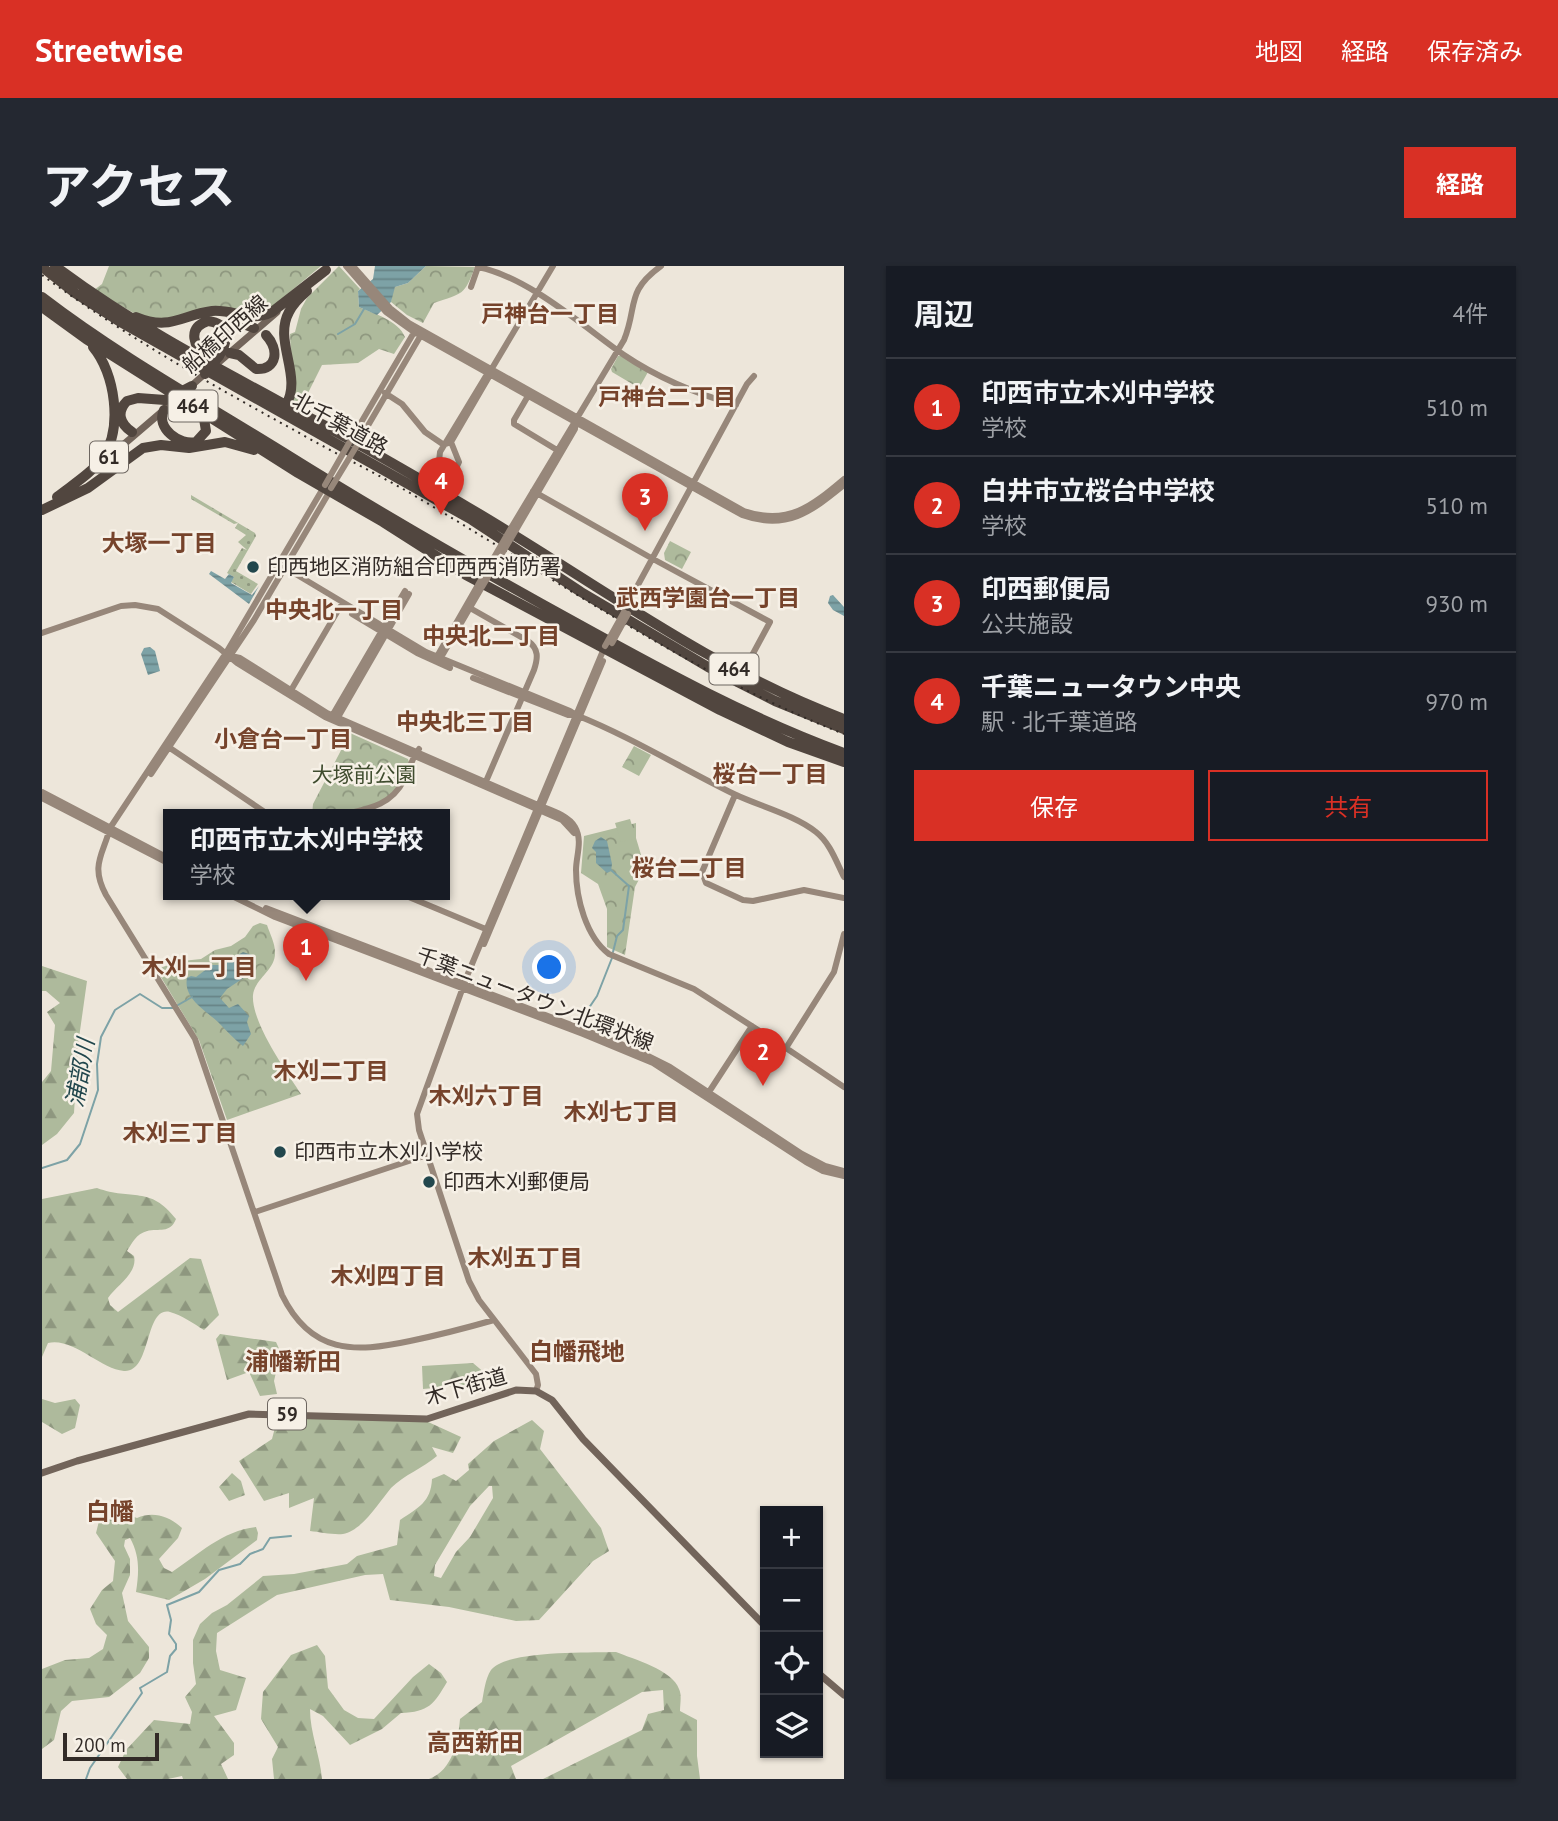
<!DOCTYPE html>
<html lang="ja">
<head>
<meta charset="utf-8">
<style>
	body { margin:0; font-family:"PT Sans","Noto Sans JP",sans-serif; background:#242831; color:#f1f3f6 }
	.controls { position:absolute; right:21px; bottom:21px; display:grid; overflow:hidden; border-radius:0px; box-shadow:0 2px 5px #0004 }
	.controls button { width:63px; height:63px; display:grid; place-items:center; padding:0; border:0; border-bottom:2px solid #363941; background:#171b24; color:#f1f3f6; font:35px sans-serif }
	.scale { position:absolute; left:21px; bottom:18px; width:96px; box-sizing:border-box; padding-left:7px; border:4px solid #322b27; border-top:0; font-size:19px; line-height:24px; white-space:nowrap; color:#322b27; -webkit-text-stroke:5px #f6f0e6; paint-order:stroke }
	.you { position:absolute; left:508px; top:702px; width:24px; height:24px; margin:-18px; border:5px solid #fff; border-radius:50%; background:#1a73e8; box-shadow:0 0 0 10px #1a73e833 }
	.badge { display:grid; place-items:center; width:46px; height:46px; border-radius:50%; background:#d93025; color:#fff; font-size:23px; font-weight:700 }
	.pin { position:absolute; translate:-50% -58px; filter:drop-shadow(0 2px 4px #0008) }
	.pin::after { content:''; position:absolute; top:37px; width:24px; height:21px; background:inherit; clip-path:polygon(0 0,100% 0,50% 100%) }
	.popup { position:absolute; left:121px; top:543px; width:287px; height:91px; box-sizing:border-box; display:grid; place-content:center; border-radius:0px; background:#171b24; filter:drop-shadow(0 2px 5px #0005); font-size:23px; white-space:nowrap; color:#9ea1a6 }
	.popup b { font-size:26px; color:#f1f3f6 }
	.popup::after { content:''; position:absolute; left:50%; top:100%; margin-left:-14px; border:14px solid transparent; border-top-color:#171b24 }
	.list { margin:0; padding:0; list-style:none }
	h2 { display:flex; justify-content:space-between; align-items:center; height:91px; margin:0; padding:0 28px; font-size:30px }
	h2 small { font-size:23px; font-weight:400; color:#9ea1a6 }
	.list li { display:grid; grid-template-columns:46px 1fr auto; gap:21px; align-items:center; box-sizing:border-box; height:98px; padding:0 28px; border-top:2px solid #363941 }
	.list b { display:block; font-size:26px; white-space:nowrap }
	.list p { margin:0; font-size:23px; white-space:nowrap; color:#9ea1a6 }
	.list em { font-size:23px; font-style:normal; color:#9ea1a6 }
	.actions { display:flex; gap:14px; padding:21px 28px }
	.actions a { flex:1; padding:16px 0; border:2px solid #d93025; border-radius:0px; text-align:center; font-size:24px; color:#d93025 }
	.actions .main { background:#d93025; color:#fff }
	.icon { flex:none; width:38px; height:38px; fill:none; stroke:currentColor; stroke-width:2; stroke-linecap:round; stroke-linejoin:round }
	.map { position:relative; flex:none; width:802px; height:1513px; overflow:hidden; border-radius:0px }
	header { display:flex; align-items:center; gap:42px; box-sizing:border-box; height:98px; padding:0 35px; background:#d93025; color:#fff }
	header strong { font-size:33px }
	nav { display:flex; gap:38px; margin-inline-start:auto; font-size:24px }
	.intro { display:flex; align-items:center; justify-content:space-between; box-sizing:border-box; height:168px; padding:0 42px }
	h1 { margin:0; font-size:49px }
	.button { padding:18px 32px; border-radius:0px; background:#d93025; color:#fff; font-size:24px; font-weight:700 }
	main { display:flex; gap:42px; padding:0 42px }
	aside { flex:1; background:#171b24; border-radius:0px; box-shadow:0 2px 5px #0004 }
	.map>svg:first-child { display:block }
	.grass { fill:url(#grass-dots) }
	.forest { fill:url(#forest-firs); fill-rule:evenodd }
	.park { fill:url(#park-crowns) }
	.garden { fill:#aeba9c }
	.water { fill:url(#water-rules) }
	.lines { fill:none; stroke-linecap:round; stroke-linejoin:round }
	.stream { stroke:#7da2a6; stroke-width:2 }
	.secondary { stroke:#97877a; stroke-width:6 }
	.primary { stroke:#72645a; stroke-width:7 }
	.highway { stroke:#51463f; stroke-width:10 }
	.rail { stroke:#322b27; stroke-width:2; stroke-dasharray:2 5; stroke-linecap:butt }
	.secondary-bridge { stroke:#97877a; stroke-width:6 }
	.primary-bridge { stroke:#72645a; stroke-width:7 }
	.highway-bridge { stroke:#51463f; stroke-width:10 }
	.poi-dot { fill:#22474d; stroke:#f6f0e6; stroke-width:2.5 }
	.labels { text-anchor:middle; stroke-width:5; stroke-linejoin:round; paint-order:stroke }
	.shield { fill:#f6f0e6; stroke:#6d6660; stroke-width:2 }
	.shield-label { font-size:19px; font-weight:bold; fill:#322b27 }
	.street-label { font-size:21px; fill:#322b27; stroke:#f6f0e6 }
	.poi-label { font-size:21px; fill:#322b27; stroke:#f6f0e6; text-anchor:start }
	.park-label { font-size:21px; fill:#3f4c2e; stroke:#f6f0e6 }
	.neighbourhood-label { font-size:23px; font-weight:bold; fill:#76432b; stroke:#f6f0e6 }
	.water-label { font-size:23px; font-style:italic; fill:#22474d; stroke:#f6f0e6 }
	.quarter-label { font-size:24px; font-weight:bold; fill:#76432b; stroke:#f6f0e6 }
</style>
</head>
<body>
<header>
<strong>Streetwise</strong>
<nav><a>地図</a><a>経路</a><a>保存済み</a></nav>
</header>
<div class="intro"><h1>アクセス</h1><a class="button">経路</a></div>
<main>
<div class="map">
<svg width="802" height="1513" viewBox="0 0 802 1513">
	<defs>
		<pattern id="grass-dots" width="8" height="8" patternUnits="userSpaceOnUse" patternTransform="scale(1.75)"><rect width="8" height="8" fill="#aeba9c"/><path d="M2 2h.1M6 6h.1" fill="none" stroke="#8e977f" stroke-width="1.8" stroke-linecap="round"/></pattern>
		<pattern id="forest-firs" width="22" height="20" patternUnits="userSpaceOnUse" patternTransform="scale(1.75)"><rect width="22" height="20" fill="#aeba9c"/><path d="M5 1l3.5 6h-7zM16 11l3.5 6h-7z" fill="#8e977f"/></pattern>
		<pattern id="park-crowns" width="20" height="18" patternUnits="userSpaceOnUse" patternTransform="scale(1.75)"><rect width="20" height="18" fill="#aeba9c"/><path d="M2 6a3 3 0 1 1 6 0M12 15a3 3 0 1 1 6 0" fill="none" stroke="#8e977f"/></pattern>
		<pattern id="water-rules" width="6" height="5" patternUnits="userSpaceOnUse" patternTransform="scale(1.75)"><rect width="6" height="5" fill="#7da2a6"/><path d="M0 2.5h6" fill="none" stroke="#678487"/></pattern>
	</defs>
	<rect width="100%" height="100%" fill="#ede6da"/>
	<path class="grass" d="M 149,229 L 213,267 L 214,270 L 194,305 L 216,318 L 209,328 L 189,316 L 192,311 L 185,307 L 200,282 L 205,284 L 196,276 L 204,269 L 193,262 L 196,257 L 192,258 L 149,233 Z"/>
	<path class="forest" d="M 0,700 L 45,715 L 36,779 L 32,847 L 15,868 L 0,879 L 0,816 L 9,805 L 13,759 L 5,746 L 18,737 L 4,725 L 0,725 Z
		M 55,922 C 90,935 108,919 134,953 C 128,968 117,962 105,965 C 94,968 90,977 85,985 L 92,990 C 96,1007 75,1019 66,1032 L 68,1039 L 76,1046 L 148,992 L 159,993 L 177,1049 L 162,1064 C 152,1058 140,1049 128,1046 C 102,1040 110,1107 82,1105 C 58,1103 31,1071 6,1077 L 0,1091 L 0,933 Z
		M 178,1068 L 234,1076 L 244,1098 L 235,1102 L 232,1115 L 235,1128 L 218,1130 L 207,1106 L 185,1114 L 174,1073 Z
		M 431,1097 L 444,1108 L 434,1118 L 381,1123 L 380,1100 Z
		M 0,1133 L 13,1137 L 33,1133 L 38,1139 L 33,1162 L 20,1168 L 0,1156 Z
		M 236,1150 L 384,1155 L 419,1171 L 411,1187 L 390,1181 L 395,1190 C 381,1202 362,1209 349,1222 C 338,1235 320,1265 301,1268 C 291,1269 278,1266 268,1265 L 272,1232 L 247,1242 L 247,1227 L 222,1235 L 197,1195 L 230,1173 Z
		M 490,1154 L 502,1165 L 498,1183 L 559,1262 L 567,1285 L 551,1295 L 497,1354 L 474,1355 L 407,1341 L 348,1334 L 341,1308 L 323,1309 L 235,1329 L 175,1367 L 174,1385 L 178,1404 L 204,1412 L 194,1444 L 172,1450 L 192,1477 L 192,1489 L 179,1498 L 186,1513 L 141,1513 L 140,1510 L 126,1513 L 85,1513 L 76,1501 L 84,1484 L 112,1454 L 148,1458 L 150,1446 L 143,1431 L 154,1418 L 151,1397 L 151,1374 L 158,1358 L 170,1347 L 185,1339 L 221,1310 L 252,1308 L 305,1298 L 315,1290 L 355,1279 L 358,1254 C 376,1242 389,1236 390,1213 L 402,1208 L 414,1215 L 427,1204 L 426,1198 L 452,1175 ZM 447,1220 L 450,1220 L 451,1232 L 428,1271 L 414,1286 L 399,1312 L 392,1310 L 393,1299 L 428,1240 Z
		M 190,1207 L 199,1215 L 203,1229 L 187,1235 L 177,1221 Z
		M 81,1247 L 95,1252 C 111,1245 127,1250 140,1262 L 136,1272 L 117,1293 L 122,1302 L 130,1306 C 157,1288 180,1265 214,1261 L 216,1267 L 215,1274 L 163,1313 L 127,1334 L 94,1326 C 97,1306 98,1290 88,1272 L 83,1274 L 82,1280 L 88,1293 L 88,1309 L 80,1327 L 86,1355 L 107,1381 L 107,1392 L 98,1407 L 67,1431 L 30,1435 L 19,1445 L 12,1474 L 0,1483 L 0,1403 L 23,1394 L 47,1392 L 61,1383 L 65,1369 L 54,1358 L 48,1343 L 60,1324 L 71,1315 L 73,1295 L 54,1267 L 57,1255 Z
		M 275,1379 L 283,1390 L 286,1422 L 302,1444 L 316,1452 L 332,1453 L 371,1411 L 387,1398 L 399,1407 L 405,1416 C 392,1438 387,1446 359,1447 L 340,1463 L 308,1479 L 281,1450 L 268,1443 C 268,1467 278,1489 280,1513 L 232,1513 L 230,1493 L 236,1481 L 219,1453 L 221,1426 L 249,1389 Z
		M 574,1386 C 591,1393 631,1404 637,1423 C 640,1429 638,1438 638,1445 L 655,1454 L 655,1490 L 658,1513 L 501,1513 L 600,1464 L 606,1448 L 622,1444 L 621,1424 L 600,1426 L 469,1500 L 474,1513 L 387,1513 C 411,1504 416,1475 418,1453 L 440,1436 C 442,1426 443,1413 449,1404 C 464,1384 548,1387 574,1386 Z"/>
	<path class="park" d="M 67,0 L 279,0 L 225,45 L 122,54 L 95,49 L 52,24 L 60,18 Z
		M 297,0 L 318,23 L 316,25 L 317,41 C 332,48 356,54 363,71 L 352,88 L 337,83 L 316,97 L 280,99 L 259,141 L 251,134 L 248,68 L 253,66 L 259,43 L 265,32 Z
		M 384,0 L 433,1 C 422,30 421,27 392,37 L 381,57 L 365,49 L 349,36 L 350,27 L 353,21 L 366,17 Z
		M 576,90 L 579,90 L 606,106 L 597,122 L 570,106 L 569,103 Z
		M 628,275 L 649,286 L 640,303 L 623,294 L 622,287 Z
		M 308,467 L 366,493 L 367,496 C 362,509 357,520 347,530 C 332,544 290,549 270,549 L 271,538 Z
		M 592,480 L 609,489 L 597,510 L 580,501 Z
		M 594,557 L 594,572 L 603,602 L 593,621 L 583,689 L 565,681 L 565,643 L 556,618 L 539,607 L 542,570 Z
		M 218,657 L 225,659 C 228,668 233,677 233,686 C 234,704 213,712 211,729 C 209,756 244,805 259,828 L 185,854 L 157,774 L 114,703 L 140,695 L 159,693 L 173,684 L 189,680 L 203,671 L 211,660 Z"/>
	<path class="garden" d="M 588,553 L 594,572 L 579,576 L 573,557 Z"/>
	<path class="water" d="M 333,0 L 384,0 L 366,17 L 353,21 L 349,36 L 335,49 L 317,41 L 316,25 L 331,13 Z
		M 169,305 L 183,313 L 187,308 L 192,311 L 189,317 L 210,329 L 217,320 L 207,338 L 167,308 Z
		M 791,329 L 802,341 L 802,350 L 791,344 L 786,337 L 788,330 Z
		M 108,381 L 113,385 L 118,405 L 106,409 L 99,388 L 102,382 Z
		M 559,571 L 565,575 L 570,598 L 569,605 L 565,607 L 554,597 L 554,586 L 550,582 L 553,575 Z
		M 201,686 L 210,689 L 207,699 L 209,707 L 185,723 L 178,732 L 187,742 L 196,738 L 207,750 L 205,756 L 209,768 L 201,780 C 192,773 184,764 176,756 C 163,744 141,732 145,712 L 149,710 L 154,711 L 170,699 L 180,699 L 184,696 L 184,693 L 191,692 Z"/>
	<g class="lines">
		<path class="stream" d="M 296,68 L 313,58 L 322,43
			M 569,604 L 587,620 L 581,664 L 575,670 L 571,686
			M 136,739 L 150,731
			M 536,758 L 555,730 L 570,692
			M 0,902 L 25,894 L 38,878 L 56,824 L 55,798 L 59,771 L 73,744 L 98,728 L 120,742 L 131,742
			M 44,1513 L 48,1502 L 100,1427 L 98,1422 L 125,1406 L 128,1390 L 134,1383 L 134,1378 L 127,1368 L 129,1354 L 125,1339 L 157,1326 L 177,1304 L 198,1298 L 208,1288 L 221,1283 L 228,1272 L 249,1270"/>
		<path class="secondary" d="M 304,0 L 344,46 L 372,66 L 700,249 C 744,265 769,246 802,219
			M 311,0 L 348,42 L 367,57 L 702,245 C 746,260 770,240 802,213
			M 429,21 L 436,1 C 486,11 541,60 582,89 C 616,112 655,128 694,139
			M 343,127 L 360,138 L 383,166 L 402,179
			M 486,130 L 472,154 L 472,158 L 515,184
			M 409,176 L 417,196 L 409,213 L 405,215 L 396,205 L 398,186 L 447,105
			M 307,177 L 374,63
			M 401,179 L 409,176 L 448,109 L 449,104 L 511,0
			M 314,180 L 379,69
			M 283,219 L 184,387 L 68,562 C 61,589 48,599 64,629 L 153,773 L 240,1029 C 269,1088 312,1087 368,1075 C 397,1069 424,1062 452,1054
			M 491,225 L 611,293 L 728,356 L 700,408
			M 469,262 L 582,74 C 596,40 583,26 619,0
			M 474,264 L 533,163 L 533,157
			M 235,300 L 252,307 L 384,386 L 528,445 L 534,449 C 589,471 639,502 692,528 C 717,540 753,549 774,566 C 788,577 794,595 802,611
			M 584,341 L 705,118 L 712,110
			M 428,342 L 486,375 C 497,383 496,392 492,404 L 442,520
			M 310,348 L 375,387 L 408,402
			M 0,367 L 79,340 L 93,339 L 116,343 L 177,382 L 195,397 L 283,451 L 520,554 L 532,567
			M 189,390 L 198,392 L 285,447 L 496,539 C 508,544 526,549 533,561 C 541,575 534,590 534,604 C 534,632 544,671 567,688 L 652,723 L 744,782
			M 393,394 L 436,319
			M 394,395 L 401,388 L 440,321
			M 431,412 L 526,449 L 532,449
			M 248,426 L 298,341
			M 291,453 L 290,450 L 363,325
			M 295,453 L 367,328
			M 125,480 L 227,549
			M 109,508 L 212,354 L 288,225
			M 0,526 L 126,592
			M 693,529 L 660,606 L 664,617 L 701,634 L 711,635 L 762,624 L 802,632
			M 0,532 L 126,597
			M 299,549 C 325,543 349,540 362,514 C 367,504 370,492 377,483
			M 188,629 L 233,651 L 541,768 L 611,797 L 764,896 L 781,905 L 802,910
			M 362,629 L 446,664
			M 224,642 L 592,783 L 628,801 L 760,888 L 783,900 L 802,905
			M 442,678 L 561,395
			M 741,780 L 802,821
			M 744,782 L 792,706 L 802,668
			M 665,829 L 710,760
			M 213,946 L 385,889
			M 494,1125 L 496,1119 L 494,1108 L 437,1034 L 427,1015 L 377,864 L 375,848 L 425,710 L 563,380"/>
		<path class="primary" d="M 177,96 L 235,46
			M 60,197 L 130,137
			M 0,1207 L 35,1195 L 207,1148 L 385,1153 L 474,1124 L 494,1125 L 510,1134 L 541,1173 L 723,1360
			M 776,1407 L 802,1429"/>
		<path class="highway" d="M 13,0 C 94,61 183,106 272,154 C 324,181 374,211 424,240 C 549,313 665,402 802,453
			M 0,1 L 33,27 L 80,57 L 430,254 L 539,326 L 666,401 L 733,435 L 802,463
			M 0,31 C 77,90 162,137 244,188 C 340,248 438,304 536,358 C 623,406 709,453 802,487
			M 0,41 L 44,73 L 256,207 L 341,256 L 424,309 L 678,444 L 746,476 L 802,496
			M 94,51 C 128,65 139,49 170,45 C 192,43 208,57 230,46 L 284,4
			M 189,53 L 212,62
			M 188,87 L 197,89 L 214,103 C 236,104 237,83 224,69
			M 165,93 C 152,81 144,62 166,55 C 187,57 187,75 177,90
			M 244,139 C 261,110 231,75 247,46 C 251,38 258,31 265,25
			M 122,144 C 113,162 138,180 154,176 L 164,165 L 162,153 L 155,145
			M 90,166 C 78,158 74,146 85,135 L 96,132 L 123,134
			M 15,231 C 30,219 50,207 61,191 C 81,162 73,107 51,81
			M 0,244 L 46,222 L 101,182 L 119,179 L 147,182 L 183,176 L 212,184"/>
		<path class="rail" d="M 0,9 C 79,67 166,117 252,164 C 290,186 330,205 368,227 C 511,311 647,407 802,468"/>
		<path class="secondary-bridge" d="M 283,219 L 307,177
			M 289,222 L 314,181
			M 436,319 L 469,262
			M 440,321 L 474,264
			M 570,377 L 586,348
			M 563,380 L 582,346"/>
		<path class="primary-bridge" d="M 130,137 L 166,105"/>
		<path class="highway-bridge" d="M 163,108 L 177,90
			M 123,134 L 150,120"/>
	</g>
	<g class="poi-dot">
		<circle cx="211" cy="301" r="7"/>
		<circle cx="238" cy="886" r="7"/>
		<circle cx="387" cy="916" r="7"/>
	</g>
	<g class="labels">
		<g class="shield">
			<rect x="126.5" y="124.5" width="49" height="31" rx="5"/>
			<rect x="48" y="175.5" width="38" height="31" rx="5"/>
			<rect x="667.5" y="387.5" width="49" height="31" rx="5"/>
			<rect x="226" y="1132.5" width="38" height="31" rx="5"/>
		</g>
		<g class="shield-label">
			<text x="151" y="147">464</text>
			<text x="67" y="198">61</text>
			<text x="692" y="410">464</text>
			<text x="245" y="1155">59</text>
		</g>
		<g class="street-label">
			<text transform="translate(183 68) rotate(-41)" y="7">船橋印西線</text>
			<text transform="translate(298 158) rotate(29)" y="7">北千葉道路</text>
			<text transform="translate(493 733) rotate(21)" y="7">千葉ニュータウン北環状線</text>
			<text transform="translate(424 1121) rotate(-16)" y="7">木下街道</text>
		</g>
		<g class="poi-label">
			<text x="225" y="308">印西地区消防組合印西西消防署</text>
			<text x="252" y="893">印西市立木刈小学校</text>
			<text x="401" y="923">印西木刈郵便局</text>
		</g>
		<g class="park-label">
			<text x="322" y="516">大塚前公園</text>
		</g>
		<g class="neighbourhood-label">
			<text x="508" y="56">戸神台一丁目</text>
			<text x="625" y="139">戸神台二丁目</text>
			<text x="117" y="285">大塚一丁目</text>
			<text x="666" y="340">武西学園台一丁目</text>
			<text x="292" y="352">中央北一丁目</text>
			<text x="449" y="378">中央北二丁目</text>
			<text x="423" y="464">中央北三丁目</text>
			<text x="241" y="481">小倉台一丁目</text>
			<text x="728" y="516">桜台一丁目</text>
			<text x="647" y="610">桜台二丁目</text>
			<text x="157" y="709">木刈一丁目</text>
			<text x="289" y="813">木刈二丁目</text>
			<text x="444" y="838">木刈六丁目</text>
			<text x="579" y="854">木刈七丁目</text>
			<text x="138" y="875">木刈三丁目</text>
			<text x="483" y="1000">木刈五丁目</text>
			<text x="346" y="1018">木刈四丁目</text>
		</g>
		<g class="water-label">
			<text transform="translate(38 807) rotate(-80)" y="8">浦部川</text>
		</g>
		<g class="quarter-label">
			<text x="535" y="1094">白幡飛地</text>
			<text x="251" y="1104">浦幡新田</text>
			<text x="68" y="1254">白幡</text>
			<text x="433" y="1485">高西新田</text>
		</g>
	</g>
</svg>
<div class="controls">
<button>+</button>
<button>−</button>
<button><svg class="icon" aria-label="locate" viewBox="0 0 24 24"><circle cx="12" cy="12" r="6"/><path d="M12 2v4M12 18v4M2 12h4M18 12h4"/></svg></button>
<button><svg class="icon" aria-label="layers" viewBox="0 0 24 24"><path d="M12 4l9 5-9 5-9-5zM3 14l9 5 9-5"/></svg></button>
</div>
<div class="scale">200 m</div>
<div class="you"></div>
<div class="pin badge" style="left:264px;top:715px">1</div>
<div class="popup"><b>印西市立木刈中学校</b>学校</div>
<div class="pin badge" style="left:721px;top:820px">2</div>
<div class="pin badge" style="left:603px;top:265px">3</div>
<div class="pin badge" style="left:399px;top:249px">4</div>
</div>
<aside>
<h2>周辺<small>4件</small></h2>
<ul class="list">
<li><span class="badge">1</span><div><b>印西市立木刈中学校</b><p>学校</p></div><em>510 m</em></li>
<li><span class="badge">2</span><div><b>白井市立桜台中学校</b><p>学校</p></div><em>510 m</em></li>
<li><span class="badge">3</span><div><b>印西郵便局</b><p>公共施設</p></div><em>930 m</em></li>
<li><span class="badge">4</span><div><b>千葉ニュータウン中央</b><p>駅 · 北千葉道路</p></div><em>970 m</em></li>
</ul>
<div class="actions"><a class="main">保存</a><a>共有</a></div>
</aside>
</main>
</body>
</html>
